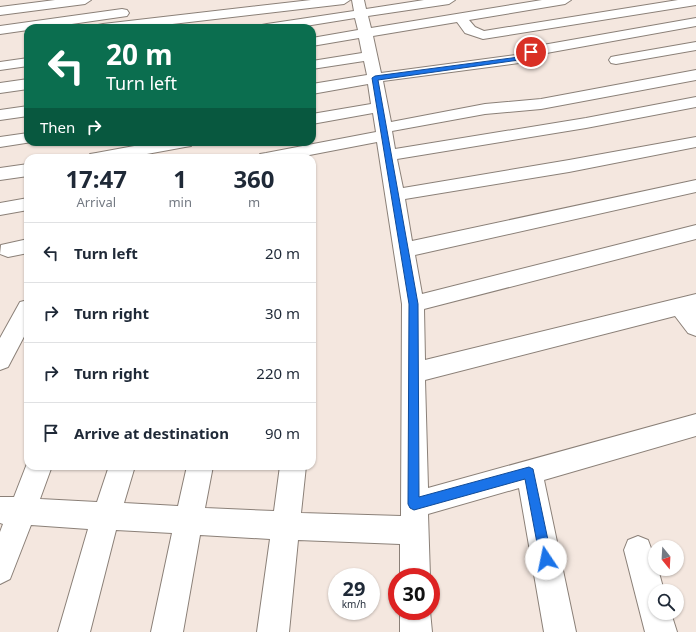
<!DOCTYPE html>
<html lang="en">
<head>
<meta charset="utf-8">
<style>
  body { margin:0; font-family:"Noto Sans",sans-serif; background:#f6f6f7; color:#1f2937; height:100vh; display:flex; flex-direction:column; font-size:15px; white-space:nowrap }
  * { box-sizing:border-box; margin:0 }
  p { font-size:13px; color:#747a83 }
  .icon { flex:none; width:22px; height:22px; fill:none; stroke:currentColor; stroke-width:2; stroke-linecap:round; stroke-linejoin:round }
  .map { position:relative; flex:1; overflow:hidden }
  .panel { position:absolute; left:24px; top:154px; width:292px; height:316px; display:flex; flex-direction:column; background:#fff; border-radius:12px; box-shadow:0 1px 3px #0004 }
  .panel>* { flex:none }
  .guide { position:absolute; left:24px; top:24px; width:292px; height:122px; border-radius:12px; box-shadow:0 1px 3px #0004; background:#0b6e4f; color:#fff; overflow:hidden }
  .needle { width:26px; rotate:162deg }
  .fabs { position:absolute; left:648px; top:540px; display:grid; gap:8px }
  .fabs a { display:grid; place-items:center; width:36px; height:36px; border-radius:50%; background:#fff; box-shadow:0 1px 3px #0004; font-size:20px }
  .speed { position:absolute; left:328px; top:568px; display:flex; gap:8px; font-size:20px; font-weight:700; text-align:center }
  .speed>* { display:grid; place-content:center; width:52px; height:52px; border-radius:50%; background:#fff; box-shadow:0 1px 3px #0004; line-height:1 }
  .speed small { font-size:10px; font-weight:400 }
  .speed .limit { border:6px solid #d22; background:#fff; color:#111 }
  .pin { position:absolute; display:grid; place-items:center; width:34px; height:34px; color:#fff; margin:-17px; border:2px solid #fff; border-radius:50%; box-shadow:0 1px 4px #0007 }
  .me { position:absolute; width:44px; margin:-22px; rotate:349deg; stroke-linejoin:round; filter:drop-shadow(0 0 3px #0008) }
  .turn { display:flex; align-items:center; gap:14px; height:84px; padding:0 16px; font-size:18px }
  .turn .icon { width:52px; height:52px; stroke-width:2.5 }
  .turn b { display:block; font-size:28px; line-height:34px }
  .then { display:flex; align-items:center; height:38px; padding:0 16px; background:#0003; gap:8px; font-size:15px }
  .eta { display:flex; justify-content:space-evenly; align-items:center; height:68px; text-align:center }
  .eta b { font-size:24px; font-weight:700; line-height:28px }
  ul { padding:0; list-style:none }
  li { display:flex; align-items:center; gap:12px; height:60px; padding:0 16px; border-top:1px solid #e0e1e3 }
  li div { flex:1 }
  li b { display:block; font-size:15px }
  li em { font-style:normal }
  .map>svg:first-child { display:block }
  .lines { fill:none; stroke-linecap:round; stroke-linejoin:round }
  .minor-casing { stroke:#8b8078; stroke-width:2 }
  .minor { fill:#fff; fill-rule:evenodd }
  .route { fill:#1a73e8; stroke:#114b97 }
</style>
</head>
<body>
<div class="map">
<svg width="696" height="632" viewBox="0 0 696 632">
  <rect width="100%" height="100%" fill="#f4e7df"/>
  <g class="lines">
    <defs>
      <path id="minor" d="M55,0H91L85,4L0,15V7Z
        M311,0H350L344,4L138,28H96L98,25L103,24Z
        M352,0H364L366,9L424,0H455L449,4L368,16L371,28L542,0H571L565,4L469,20L475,27L484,31L678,0H696V5L483,39L465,33L457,22L373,36L381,73L516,55L537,46L696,18V26L541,54L519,63L383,81L391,122L485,104L541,99L696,70V80L541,109L485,114L392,131L395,149L586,118L696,97V107L586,128L397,159L403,188L569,160L696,137V147L569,172L405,199L412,241L696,180V192L415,255L422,294L696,225V239L424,309L425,360L696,294V336L688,333L675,316L425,380L428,488L696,414V436L544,480L576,632H544L519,488L428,514L430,577H400V544L298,540L289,632H257L270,539L200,535L183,632H151L172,533L116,530L90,632H58L88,529L31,525L10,579L0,584V532L3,524L0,523V497H14L28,461V466H52L40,499L97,502L109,466H135L124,503L178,506L187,466H213L205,508L274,511L280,466H306L301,513L401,516L402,304L377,142L294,158H257L260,154L266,153L376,132L373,113L312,124V114L371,104L368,84L312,94V84L367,75L364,61L312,69V61L362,53L359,38L312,46V38L358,30L355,18L293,28H260L262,25L267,24L354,11Z
        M122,9L127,10L129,13L127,16L44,28H28V30L0,34V26Z
        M696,42V50L616,64L611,63L609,60L611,57L616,56Z
        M28,58V66L0,70V62Z
        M28,79V89L0,93V83Z
        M28,106V116L0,120V110Z
        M28,133V142H32L0,147V137Z
        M156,142H193L191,146L185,147L125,158H87L90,154L96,153Z
        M28,164V176L0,180V168Z
        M28,198V210L0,215V203Z
        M28,239V253L8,257L0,254L1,245Z
        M28,300V329L8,367L0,370V338L20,302Z
        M638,536L648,540L655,559V569H658L664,591H655V613H671L677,632H645L624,550L628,540Z
        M400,611H430L432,632H400Z"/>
    </defs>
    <use href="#minor" class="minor-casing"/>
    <use href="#minor" class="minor"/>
  </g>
  <path class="route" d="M531,50L533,51V53L527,58L519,60L378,80L418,304L419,497L529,467L533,469L552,559L550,564L546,565L542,564L540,559L525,479L414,510L410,508L408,504L409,304L372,78L375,76L519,57Z"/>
</svg>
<div class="fabs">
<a><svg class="needle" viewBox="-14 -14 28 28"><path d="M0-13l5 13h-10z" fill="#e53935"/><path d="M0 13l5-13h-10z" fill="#747a83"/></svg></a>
<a><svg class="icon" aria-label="search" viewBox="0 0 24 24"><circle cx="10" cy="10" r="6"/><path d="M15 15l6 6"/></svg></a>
</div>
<div class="speed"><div>29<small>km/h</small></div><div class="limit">30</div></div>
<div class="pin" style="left:531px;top:52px;background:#d93025"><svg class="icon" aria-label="arrive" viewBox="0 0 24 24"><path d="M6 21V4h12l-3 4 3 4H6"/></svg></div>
<svg class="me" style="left:546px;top:559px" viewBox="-20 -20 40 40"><circle r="19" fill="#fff"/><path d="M0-13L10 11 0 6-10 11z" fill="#1a73e8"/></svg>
<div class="guide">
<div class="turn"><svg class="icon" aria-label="left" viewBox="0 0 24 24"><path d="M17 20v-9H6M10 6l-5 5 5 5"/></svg><div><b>20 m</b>Turn left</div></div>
<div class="then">Then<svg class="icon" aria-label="right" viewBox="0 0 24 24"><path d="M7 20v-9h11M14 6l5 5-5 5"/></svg></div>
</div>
<section class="panel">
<div class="eta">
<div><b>17:47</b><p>Arrival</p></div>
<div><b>1</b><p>min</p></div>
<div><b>360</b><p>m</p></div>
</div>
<ul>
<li><svg class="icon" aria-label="left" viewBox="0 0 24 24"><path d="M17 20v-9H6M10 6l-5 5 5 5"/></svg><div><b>Turn left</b></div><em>20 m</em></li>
<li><svg class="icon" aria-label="right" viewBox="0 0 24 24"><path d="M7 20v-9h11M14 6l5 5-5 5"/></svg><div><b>Turn right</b></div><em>30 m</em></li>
<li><svg class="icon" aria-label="right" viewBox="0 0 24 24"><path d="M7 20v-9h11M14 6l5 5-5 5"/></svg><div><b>Turn right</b></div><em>220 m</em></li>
<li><svg class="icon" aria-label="arrive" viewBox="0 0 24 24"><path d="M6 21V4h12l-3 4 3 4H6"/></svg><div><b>Arrive at destination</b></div><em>90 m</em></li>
</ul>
</section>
</div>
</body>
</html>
